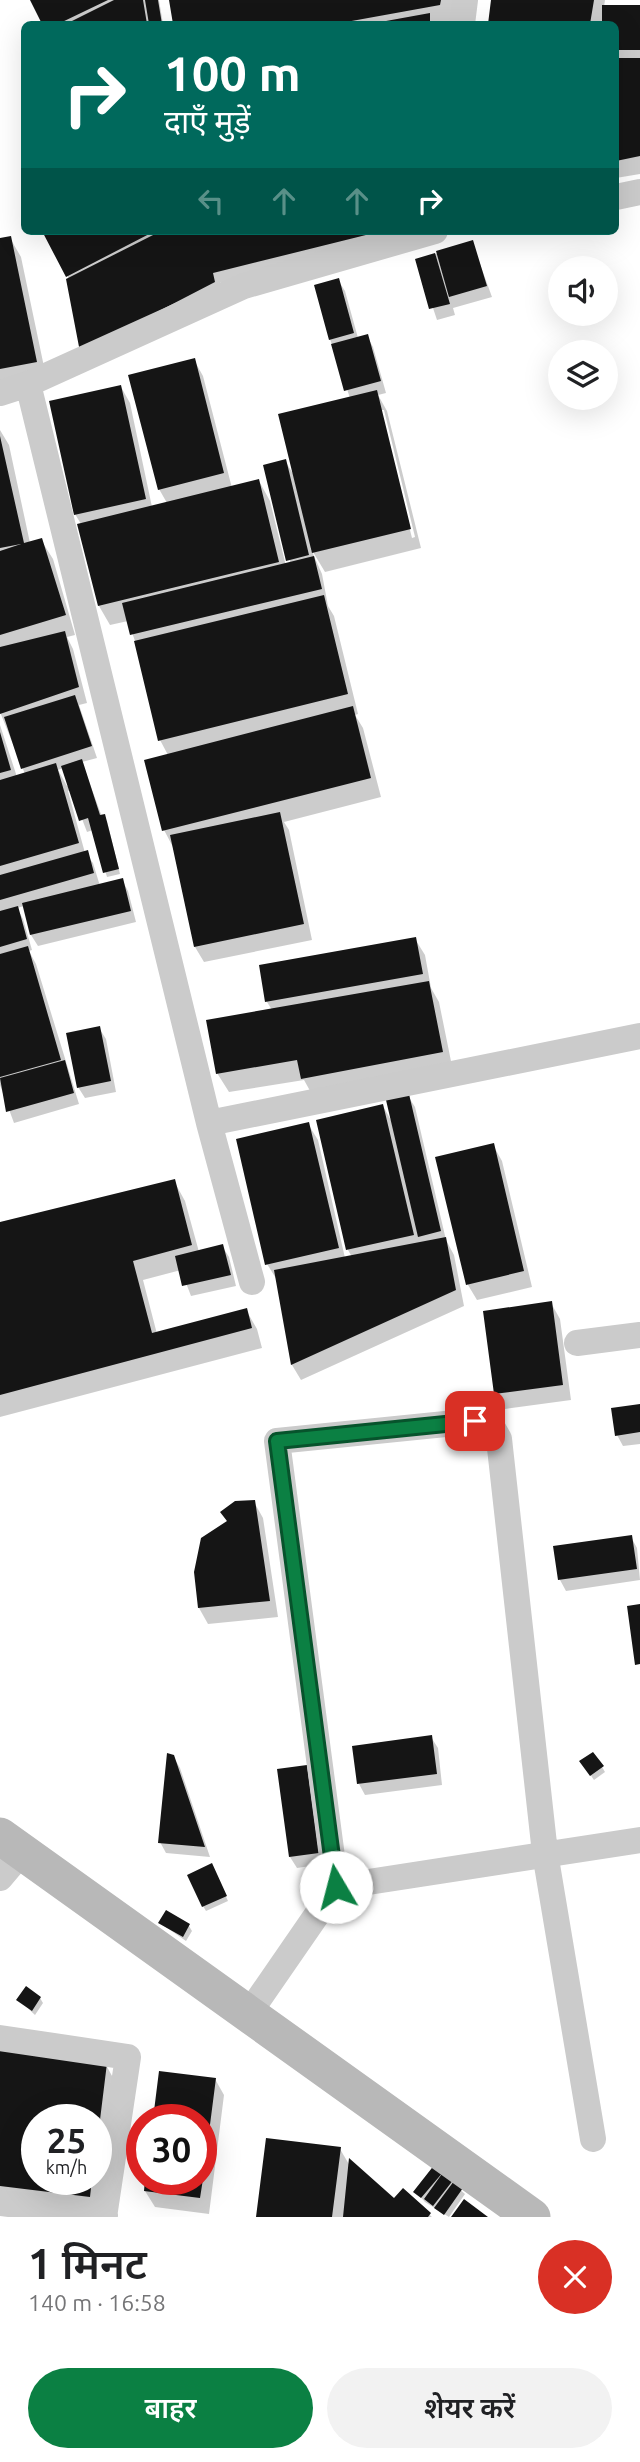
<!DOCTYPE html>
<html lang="hi">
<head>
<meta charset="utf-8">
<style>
  body { margin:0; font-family:Ubuntu,"Noto Sans Devanagari",sans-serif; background:#f2f2f2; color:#202124; height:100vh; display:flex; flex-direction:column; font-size:26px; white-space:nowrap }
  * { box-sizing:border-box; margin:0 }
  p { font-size:23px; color:#757577 }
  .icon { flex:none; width:38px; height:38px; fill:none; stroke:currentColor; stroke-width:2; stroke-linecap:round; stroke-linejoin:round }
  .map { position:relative; height:2217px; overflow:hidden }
  .side { display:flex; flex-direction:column; background:#fff; flex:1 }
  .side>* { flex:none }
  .top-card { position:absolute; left:21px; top:21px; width:598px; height:214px; border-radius:10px; box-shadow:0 7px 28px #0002; background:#00695c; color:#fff; overflow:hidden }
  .controls { position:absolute; left:548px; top:256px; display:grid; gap:14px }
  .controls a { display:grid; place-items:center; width:70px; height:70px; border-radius:50%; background:#fff; box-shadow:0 7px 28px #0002; font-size:35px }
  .speed { position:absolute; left:21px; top:2104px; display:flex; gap:14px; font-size:35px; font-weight:700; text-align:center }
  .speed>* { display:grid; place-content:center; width:91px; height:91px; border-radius:50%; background:#fff; box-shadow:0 7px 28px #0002; line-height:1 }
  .speed small { font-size:18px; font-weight:400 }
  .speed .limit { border:10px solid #d22; background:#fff; color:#111 }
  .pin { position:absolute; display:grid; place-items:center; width:60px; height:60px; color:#fff; margin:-30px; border-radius:14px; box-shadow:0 4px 10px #0006 }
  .me { position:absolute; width:77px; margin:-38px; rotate:352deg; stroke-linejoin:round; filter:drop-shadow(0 0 5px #0008) }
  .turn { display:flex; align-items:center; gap:24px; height:147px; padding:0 28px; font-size:32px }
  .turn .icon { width:91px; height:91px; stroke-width:2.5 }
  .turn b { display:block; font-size:49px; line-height:60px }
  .lanes { display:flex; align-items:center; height:66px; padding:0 28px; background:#0003; justify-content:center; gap:35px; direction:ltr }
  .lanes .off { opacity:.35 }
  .round { display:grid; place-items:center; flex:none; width:74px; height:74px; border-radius:37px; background:#f2f2f2 }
  .head { display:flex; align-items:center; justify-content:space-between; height:119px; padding:0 28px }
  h1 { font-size:42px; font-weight:600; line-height:52px }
  .primary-button { display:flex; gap:14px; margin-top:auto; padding:14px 28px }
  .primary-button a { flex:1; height:80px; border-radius:42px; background:#0b8043; color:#fff; font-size:28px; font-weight:600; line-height:80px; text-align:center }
  .primary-button a+a { background:#f2f2f2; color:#202124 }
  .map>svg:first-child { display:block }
  .shadow { fill:#0003; fill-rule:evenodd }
  .building { fill:#151515 }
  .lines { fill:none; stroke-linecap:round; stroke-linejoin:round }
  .street { stroke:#cbcbcb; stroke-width:26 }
  .secondary { stroke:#b8b8b8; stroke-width:37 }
  .route-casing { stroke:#07532c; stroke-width:18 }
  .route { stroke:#0b8043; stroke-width:12 }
</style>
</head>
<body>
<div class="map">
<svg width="640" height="2217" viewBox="0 0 640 2217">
  <rect width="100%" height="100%" fill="#fff"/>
  <path class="shadow" d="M32,0H159L163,24H44Z
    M170,0H455L451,24H174Z
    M493,0H605L604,7H640V174L616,178V24H604L602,21L601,24H489Z
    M24,48V72L21,50Z
    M44,231H408L226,292L220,282L223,298L90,367L69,279Z
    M10,238L21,257L47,381L0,391V240Z
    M472,242L492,297L453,308L455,315L437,320L417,260Z
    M338,280L345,291L358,338L367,336L373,347L386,393L378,395L387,411L421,548L325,572L310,547L322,574L328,606L334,616L358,714L355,715L363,728L381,797L284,822L289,830L312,940L204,962L195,947L174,849L164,830L168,755L160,740L135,641L128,621L110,625L99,606L81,524L75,514L121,387L130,403L152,507L167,503L159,489L194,360L203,376L232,488L259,481L270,501L286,566L290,564L285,461L294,475L350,398L330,339ZM380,410H384L415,537L412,538Z
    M0,430L9,445L30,543L41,540L53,559L75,635L67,637L73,649L87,703L79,705L97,758L82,762L102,817L107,821L120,874L107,877L93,830L87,832L71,790L68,791L85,853L93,863L100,886L122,880L128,891L136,922L38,946L31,935L24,906L17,908L23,919L32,950L29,951L36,964L79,1104L14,1123L0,1085V725L17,777L25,774L0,712ZM63,768L69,785L67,786L58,770Z
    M415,939L425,955L431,988L439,1002L453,1071L314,1098L304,1080L229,1092L217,1073L272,1010L267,1002L261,967Z
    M99,1028L106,1039L116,1092L85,1098L78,1087Z
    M408,1096L415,1107L446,1240L454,1255L464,1306L301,1380L292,1365L277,1280L267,1264L308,1124L318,1140L345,1258L352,1257L348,1250L383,1106L392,1122Z
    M493,1145L502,1161L532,1287L477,1300L468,1285Z
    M174,1181L185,1201L199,1252L222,1246L229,1257L236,1286L191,1296L181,1270L143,1280L157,1334L246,1310L257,1329L262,1348L0,1417V1223Z
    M551,1303L560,1319L571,1400L505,1409L496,1394Z
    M640,1406V1444L623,1446L617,1435Z
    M254,1502L263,1518L278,1617L208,1624L199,1608L195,1572L228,1523L222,1513Z
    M631,1537L637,1548L640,1580L566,1591L560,1580L555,1548Z
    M431,1737L438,1748L442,1785L365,1795L359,1784Z
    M173,1756L180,1768L210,1857L166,1853L160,1842Z
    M585,1767H602L605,1772L594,1780Z
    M279,1771L324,1864L297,1868L290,1857Z
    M214,1871L228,1901L206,1911L203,1906Z
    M160,1923L189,1926L192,1931L186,1941Z
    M40,1998L43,2003L35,2015L19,2000Z
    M0,2052L106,2065L117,2085L101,2216L0,2204ZM37,2119H96V2179H37Z
    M161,2073L215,2079L224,2095L209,2214L155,2207L145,2191L147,2179H201V2119H155Z
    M340,2149L350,2166L394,2200L403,2191L432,2217H258Z
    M435,2167L465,2194L449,2217L425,2202L416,2192Z"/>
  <path class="building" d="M30,0H108L58,24H42Z
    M114,0H143L147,24H66Z
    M145,0H158L162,24H149Z
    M169,0H441L440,5L335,24H173Z
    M491,0H594L590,24H488Z
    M602,5H640V50H616V24H602Z
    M430,13V24H375V23Z
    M616,58H640V156L616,161Z
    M42,231H155L66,277Z
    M161,231H378V232L213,273L215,282L80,352L66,279Z
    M11,236L37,362L0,369V238Z
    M473,240L487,286L449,297L436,251Z
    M435,253L450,304L429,309L415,259Z
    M339,278L354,333L329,340L314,285Z
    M368,334L381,381L344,391L331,344Z
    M195,358L224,473L158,490L128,375Z
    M121,385L146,499L74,515L49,401Z
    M377,390L411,529L312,553L278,414Z
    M0,436L24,543L42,538L66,615L0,635V551L21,544L0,548Z
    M286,459L309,555L286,561L263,465Z
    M259,479L279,562L98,606L77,524Z
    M314,556L322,589L130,635L122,603Z
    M324,595L348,694L158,741L134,641Z
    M65,631L79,687L0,714V647Z
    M75,695L92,746L21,769L4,717Z
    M353,706L371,778L162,831L144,760Z
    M0,732L11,770L0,773Z
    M82,759L100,815L105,814L119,869L103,873L88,818L79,821L61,766Z
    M56,763L79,843L0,866V780Z
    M280,812L304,924L194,947L170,835Z
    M88,850L94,873L0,900V875Z
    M123,878L131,911L30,935L22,903Z
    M18,906L27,939L0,947V911Z
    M416,937L423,974L265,1002L259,965Z
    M28,946L61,1060L0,1077V954Z
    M429,981L443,1052L301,1079L297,1060L216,1074L206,1020Z
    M100,1026L111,1081L77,1088L66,1033Z
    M65,1060L74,1093L6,1112L0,1078Z
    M409,1094L441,1231L418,1237L386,1100Z
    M383,1104L414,1235L346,1250L316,1120Z
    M309,1122L339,1248L265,1265L236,1139Z
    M494,1143L524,1271L466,1285L435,1157Z
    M175,1179L192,1245L133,1261L152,1333L247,1308L252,1328L0,1395V1222Z
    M446,1237L456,1290L291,1365L274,1270Z
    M223,1244L231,1275L182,1286L175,1256Z
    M552,1301L563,1385L494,1394L483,1311Z
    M640,1404V1432L615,1436L611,1408Z
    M255,1500L270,1601L198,1608L194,1572L201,1538L227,1521L220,1512L235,1501Z
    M632,1535L637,1569L558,1580L553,1546Z
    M640,1604V1664L635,1665L627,1606Z
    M432,1735L437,1774L357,1784L352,1746Z
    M593,1752L604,1766L590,1776L579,1761Z
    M167,1753L174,1755L205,1847L158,1843Z
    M307,1765L319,1853L289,1857L277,1769Z
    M212,1863L227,1896L202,1907L187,1875Z
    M166,1910L190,1924L183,1937L158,1923Z
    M26,1986L41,1997L32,2011L16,2000Z
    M0,2050L107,2063L98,2136L96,2119H37V2179H92L90,2197L0,2186Z
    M159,2071L216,2078L203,2179L201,2119H153Z
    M266,2138L341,2147L332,2217H256Z
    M349,2158L394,2198L403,2188L431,2213L428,2217H343Z
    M435,2164L444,2171L421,2198L413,2192Z
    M444,2171L454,2179L433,2206L424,2199Z
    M145,2179H203L200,2198L144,2191Z
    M454,2181L463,2188L444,2215L434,2208Z
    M464,2199L488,2217H451Z"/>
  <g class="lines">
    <path class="street" d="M462,24L465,0
      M616,197L640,192
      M28,384L209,1123L252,1282
      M0,393L28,384L244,286L435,231
      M209,1123L640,1036
      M577,1343L640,1335
      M0,1878L22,1852
      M336,1887L640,1840
      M249,2013L336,1887L277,1441L475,1421L491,1425L499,1439L545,1853L593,2139
      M0,2038L128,2057L104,2217
      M0,2203L105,2215"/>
    <path class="secondary" d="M0,1836L532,2217"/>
  </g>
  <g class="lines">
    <defs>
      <path id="route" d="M336,1887L277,1441L475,1421"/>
    </defs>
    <use href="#route" class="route-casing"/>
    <use href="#route" class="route"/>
  </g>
</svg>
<div class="controls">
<a><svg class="icon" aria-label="sound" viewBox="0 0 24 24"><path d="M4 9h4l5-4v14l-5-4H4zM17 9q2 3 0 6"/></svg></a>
<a><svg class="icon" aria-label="layers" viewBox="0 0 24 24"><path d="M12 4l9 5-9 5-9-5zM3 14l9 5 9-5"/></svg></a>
</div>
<div class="speed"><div>25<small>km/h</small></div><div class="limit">30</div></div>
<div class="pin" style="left:475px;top:1421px;background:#d93025"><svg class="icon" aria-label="arrive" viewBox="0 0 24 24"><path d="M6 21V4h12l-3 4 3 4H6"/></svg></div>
<svg class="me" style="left:336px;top:1887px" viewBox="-20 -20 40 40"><circle r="19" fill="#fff"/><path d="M0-13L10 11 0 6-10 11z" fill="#0b8043"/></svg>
<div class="top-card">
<div class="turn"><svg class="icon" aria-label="right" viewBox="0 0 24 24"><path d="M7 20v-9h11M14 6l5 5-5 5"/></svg><div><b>100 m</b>दाएँ मुड़ें</div></div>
<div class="lanes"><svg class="icon off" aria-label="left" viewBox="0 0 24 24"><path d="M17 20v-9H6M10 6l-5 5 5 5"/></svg><svg class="icon off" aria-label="ahead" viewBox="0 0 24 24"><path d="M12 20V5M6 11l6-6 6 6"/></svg><svg class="icon off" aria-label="ahead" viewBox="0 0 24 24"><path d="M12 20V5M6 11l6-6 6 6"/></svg><svg class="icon" aria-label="right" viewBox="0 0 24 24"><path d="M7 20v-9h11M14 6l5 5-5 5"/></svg></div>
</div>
</div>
<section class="side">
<div class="head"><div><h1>1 मिनट</h1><p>140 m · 16:58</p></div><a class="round" style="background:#d93025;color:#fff"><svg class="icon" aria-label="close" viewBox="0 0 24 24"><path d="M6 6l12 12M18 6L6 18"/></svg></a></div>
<div class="primary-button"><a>बाहर</a><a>शेयर करें</a></div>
</section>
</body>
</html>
